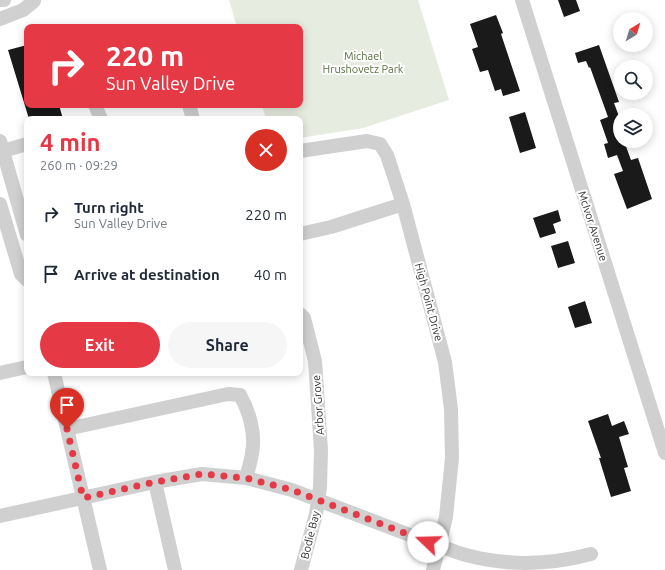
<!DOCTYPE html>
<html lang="en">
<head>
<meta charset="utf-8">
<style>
  body { margin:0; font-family:Ubuntu,sans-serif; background:#f6f6f7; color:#1f2937; height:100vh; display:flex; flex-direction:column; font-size:15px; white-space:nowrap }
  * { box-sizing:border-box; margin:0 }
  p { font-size:13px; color:#747a83 }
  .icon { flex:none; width:22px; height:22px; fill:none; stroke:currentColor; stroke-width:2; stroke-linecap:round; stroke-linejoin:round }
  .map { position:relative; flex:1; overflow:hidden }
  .drawer { position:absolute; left:24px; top:116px; width:279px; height:260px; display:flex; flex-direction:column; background:#fff; border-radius:8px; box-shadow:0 2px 10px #0003 }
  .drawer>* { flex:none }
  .banner { position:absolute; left:24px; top:24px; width:279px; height:84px; border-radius:8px; box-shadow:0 2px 10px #0003; background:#e63946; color:#fff; overflow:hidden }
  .needle { width:26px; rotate:38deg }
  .fabs { position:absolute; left:613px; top:12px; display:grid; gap:8px }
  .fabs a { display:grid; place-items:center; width:40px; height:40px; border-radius:50%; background:#fff; box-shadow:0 2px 10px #0003; font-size:20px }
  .pin { position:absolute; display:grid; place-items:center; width:34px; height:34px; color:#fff; margin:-41px -17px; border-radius:50% 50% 50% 0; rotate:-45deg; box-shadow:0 0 4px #0007 }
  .pin .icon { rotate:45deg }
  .me { position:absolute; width:44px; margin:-22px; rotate:291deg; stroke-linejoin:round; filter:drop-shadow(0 0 3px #0008) }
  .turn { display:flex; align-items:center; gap:14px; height:84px; padding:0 16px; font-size:18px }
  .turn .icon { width:52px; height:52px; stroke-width:2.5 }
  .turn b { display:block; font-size:28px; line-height:34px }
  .round { display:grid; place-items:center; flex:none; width:42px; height:42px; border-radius:21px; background:#f6f6f7 }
  .head { display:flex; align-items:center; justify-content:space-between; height:68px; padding:0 16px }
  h1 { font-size:24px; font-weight:600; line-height:30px; color:#e63946 }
  .action { display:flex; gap:8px; margin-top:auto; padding:8px 16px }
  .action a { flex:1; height:46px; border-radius:24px; background:#e63946; color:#fff; font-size:16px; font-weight:600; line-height:46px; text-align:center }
  .action a+a { background:#f6f6f7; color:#1f2937 }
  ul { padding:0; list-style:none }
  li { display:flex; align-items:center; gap:12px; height:60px; padding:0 16px }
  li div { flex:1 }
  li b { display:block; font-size:15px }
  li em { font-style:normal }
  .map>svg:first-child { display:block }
  .green { fill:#e6ecdf }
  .building { fill:#1a1a1a }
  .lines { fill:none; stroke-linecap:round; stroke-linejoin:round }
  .minor { stroke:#d0d0d0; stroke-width:14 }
  .route { stroke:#e63946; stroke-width:7; stroke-dasharray:0 12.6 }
  .labels { text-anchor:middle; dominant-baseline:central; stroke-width:4; stroke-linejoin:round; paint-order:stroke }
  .park-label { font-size:11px; fill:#56703f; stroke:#fff }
  .street-label { font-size:11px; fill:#333; stroke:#fff }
</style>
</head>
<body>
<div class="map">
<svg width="665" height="570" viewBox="0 0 665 570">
  <rect width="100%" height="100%" fill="#fff"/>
  <path class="green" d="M229,0H418L449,100L363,128L300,138V119H266L262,105H300V27H237Z"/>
  <path class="building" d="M558,0H576L580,11L564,17Z
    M496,15L503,33L501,34L520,91L503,96L501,89L495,91L488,70L480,72L472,49L478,47L470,24Z
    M27,45V105H59L63,119H29L8,50Z
    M599,45L619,102L614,103L620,119V141H624L631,160L638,158L652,199L627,209L614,174L623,171L617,155L608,158L604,144L608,143L600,120L608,117L590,67L589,68L586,61L578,63L575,53Z
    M525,112L536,148L520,153L509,117Z
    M558,210L561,221L553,224L556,233L540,238L533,218Z
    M568,241L575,263L558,268L551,246Z
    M585,301L592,323L575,328L568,307Z
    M608,414L612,426L624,421L629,434L619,437L628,467L624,468L631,491L611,497L599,458H601L588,421Z"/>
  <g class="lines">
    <path class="minor" d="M0,0H4
      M522,0L665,453
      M0,19L23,10L34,1
      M95,105L101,119
      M189,105L193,119
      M0,141L27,235
      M3,151L27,144
      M300,151L367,141L380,144L387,155L403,204L445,362L451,409L452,458L446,517L433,570
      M0,204L21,274L27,280
      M300,234L331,227L403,204
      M300,314L304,318L315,361L321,450L320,487L316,514L301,570
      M0,373L27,367
      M54,373L100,570
      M67,429L228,394L240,395C249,411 256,434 252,453C251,462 248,470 246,478
      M155,482L175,570
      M0,516L155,482L202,474L246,478L292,490L428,542C441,545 453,552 466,555C507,566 550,565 591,554"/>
  </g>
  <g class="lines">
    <path class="route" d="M67,429L83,498L155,482L202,474L246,478L292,490L428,542"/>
  </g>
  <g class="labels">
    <g class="park-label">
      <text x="363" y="56">Michael<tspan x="363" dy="13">Hrushovetz Park</tspan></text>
    </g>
    <g class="street-label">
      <text transform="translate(593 226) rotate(72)">McIvor Avenue</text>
      <text transform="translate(429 302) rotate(75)">High Point Drive</text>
      <text transform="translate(318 405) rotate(-94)">Arbor Grove</text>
      <text transform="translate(310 535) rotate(-76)">Bodie Bay</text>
    </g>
  </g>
</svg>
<div class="fabs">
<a><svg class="needle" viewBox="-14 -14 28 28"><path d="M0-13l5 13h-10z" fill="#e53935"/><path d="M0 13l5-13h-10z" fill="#747a83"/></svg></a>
<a><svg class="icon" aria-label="search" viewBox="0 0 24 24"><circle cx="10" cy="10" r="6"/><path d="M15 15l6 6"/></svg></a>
<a><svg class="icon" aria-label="layers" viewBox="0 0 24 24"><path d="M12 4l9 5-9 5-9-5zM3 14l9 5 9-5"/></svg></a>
</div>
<div class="pin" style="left:67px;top:429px;background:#d93025"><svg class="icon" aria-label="arrive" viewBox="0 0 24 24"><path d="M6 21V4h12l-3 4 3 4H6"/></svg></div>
<svg class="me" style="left:428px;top:542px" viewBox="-20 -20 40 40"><circle r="19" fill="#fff"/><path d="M0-13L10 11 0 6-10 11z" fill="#e63946"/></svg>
<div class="banner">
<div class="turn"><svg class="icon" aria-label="right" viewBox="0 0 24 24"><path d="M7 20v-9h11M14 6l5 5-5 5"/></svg><div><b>220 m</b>Sun Valley Drive</div></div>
</div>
<section class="drawer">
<div class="head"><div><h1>4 min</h1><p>260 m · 09:29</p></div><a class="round" style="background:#d93025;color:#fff"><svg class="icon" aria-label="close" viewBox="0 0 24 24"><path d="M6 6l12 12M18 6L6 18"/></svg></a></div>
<ul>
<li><svg class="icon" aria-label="right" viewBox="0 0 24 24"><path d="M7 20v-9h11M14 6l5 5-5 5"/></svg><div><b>Turn right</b><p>Sun Valley Drive</p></div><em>220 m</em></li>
<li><svg class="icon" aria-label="arrive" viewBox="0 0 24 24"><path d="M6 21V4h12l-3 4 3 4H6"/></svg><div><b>Arrive at destination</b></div><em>40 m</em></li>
</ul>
<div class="action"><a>Exit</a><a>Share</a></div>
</section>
</div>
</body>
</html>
